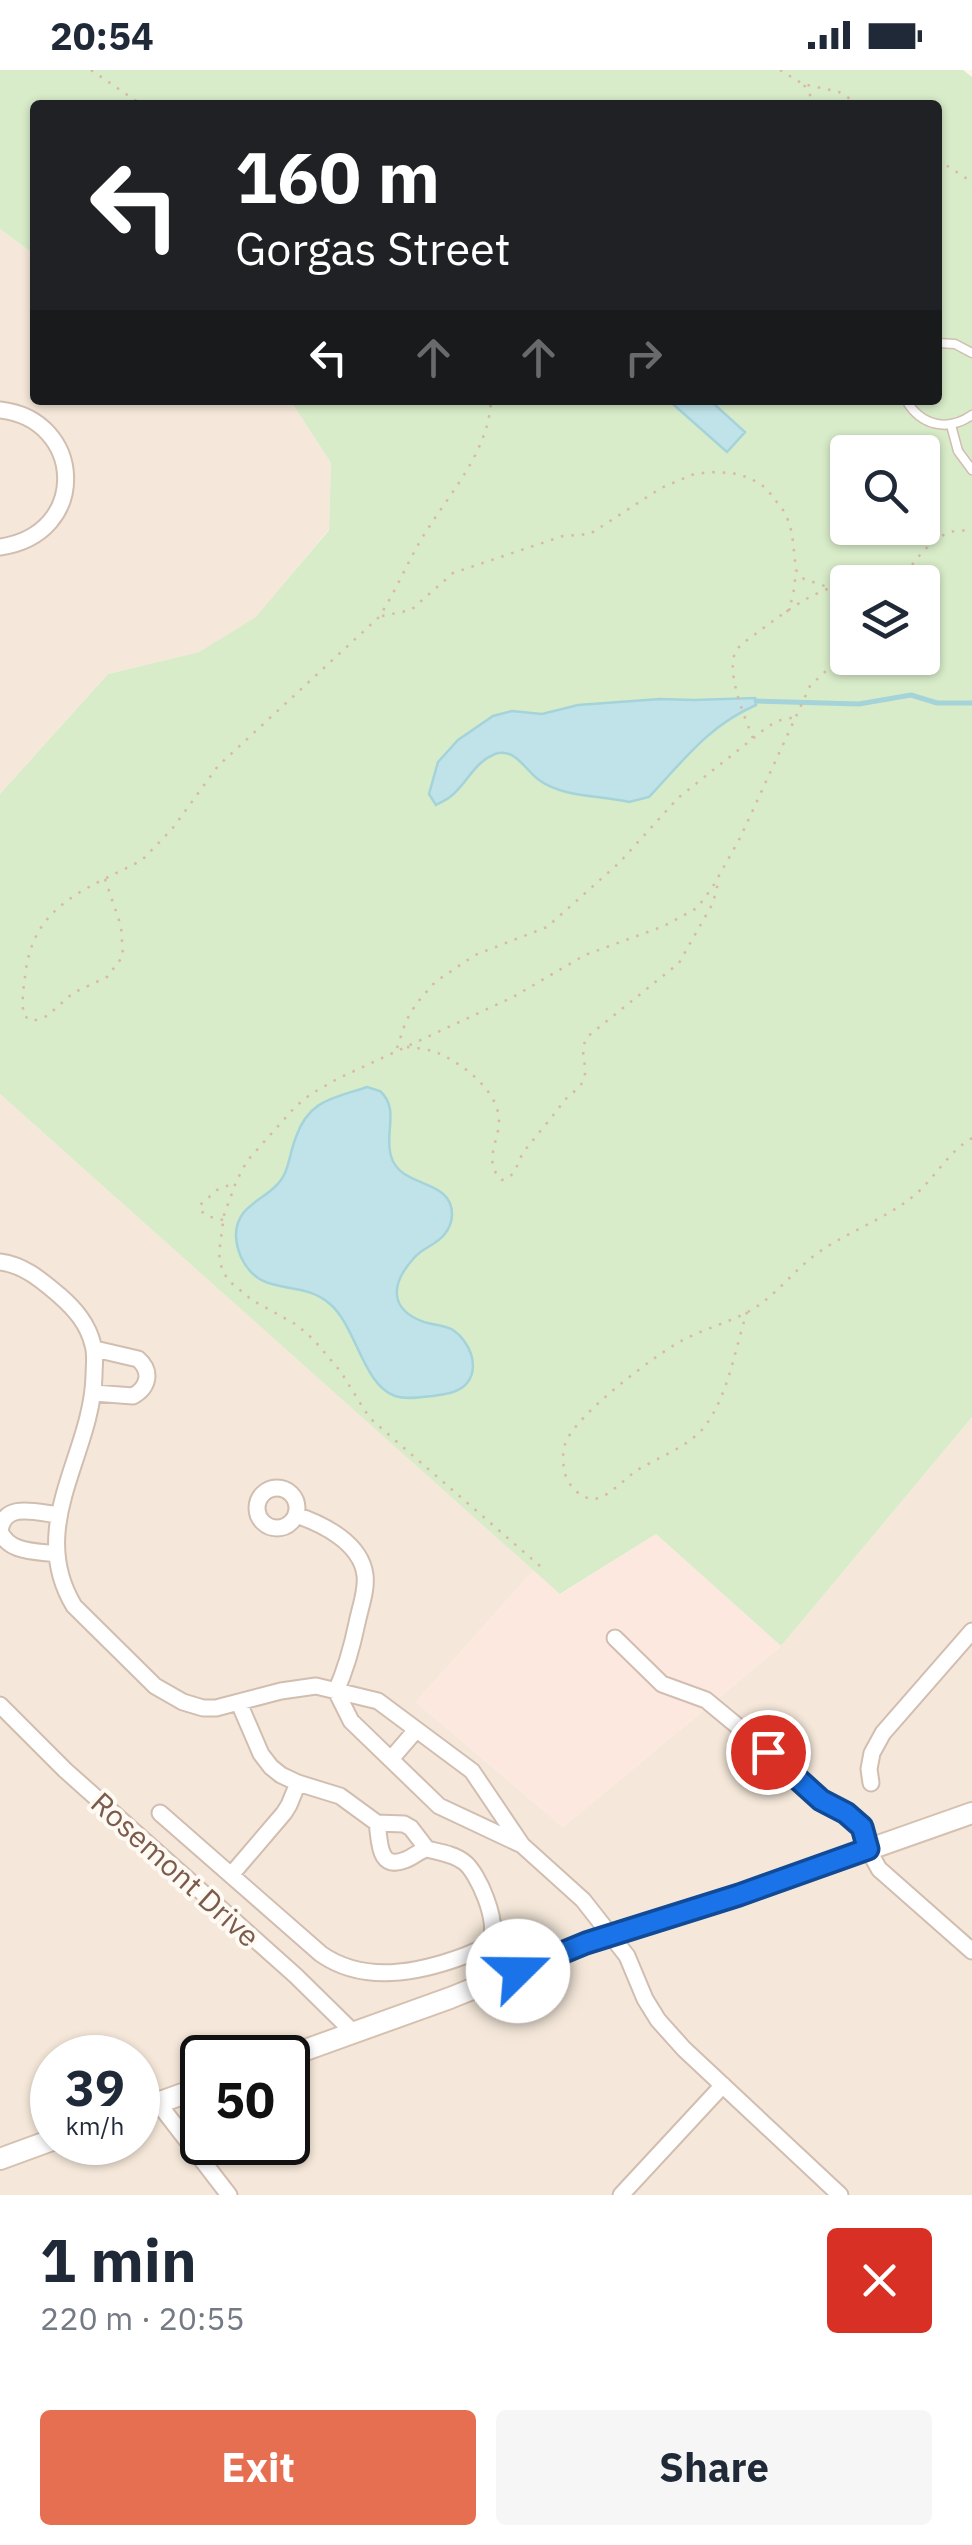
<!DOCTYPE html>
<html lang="en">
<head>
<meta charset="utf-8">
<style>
  body { margin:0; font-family:"IBM Plex Sans",sans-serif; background:#f6f6f7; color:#1f2937; height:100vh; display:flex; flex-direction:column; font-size:38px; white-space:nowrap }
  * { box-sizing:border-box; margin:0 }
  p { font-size:32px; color:#747a83 }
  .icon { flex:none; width:55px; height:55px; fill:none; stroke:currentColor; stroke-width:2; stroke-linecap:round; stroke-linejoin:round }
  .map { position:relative; height:2125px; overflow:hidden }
  .side { display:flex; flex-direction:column; background:#fff; flex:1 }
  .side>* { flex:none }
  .hud { position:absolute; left:30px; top:30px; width:912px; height:305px; border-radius:10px; box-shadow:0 2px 8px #0004; background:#202124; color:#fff; overflow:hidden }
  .fabs { position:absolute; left:830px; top:365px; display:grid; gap:20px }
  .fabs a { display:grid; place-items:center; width:110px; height:110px; border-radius:10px; background:#fff; box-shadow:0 2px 8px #0004; font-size:50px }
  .speed { position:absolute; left:30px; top:1965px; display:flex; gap:20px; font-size:50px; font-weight:700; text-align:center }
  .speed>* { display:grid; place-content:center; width:130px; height:130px; border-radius:50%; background:#fff; box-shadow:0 2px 8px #0004; line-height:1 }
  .speed small { font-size:25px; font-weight:400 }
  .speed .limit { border:5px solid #111; border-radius:15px; background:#fff; color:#111 }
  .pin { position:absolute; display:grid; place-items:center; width:85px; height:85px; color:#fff; margin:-42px; border:5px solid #fff; border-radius:50%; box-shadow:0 2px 10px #0007 }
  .me { position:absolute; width:110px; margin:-55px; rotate:68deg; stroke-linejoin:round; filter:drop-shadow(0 0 8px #0008) }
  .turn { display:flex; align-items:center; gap:35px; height:210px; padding:0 40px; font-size:45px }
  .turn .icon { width:130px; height:130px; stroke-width:2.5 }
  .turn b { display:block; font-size:70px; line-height:85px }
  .lanes { display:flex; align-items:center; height:95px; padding:0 40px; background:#0003; justify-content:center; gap:50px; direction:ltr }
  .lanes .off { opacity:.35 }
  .round { display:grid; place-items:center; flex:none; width:105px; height:105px; border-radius:10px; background:#f6f6f7 }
  .headline { display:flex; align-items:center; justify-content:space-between; height:170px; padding:0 40px }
  h1 { font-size:60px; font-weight:700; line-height:75px }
  .action { display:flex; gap:20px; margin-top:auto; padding:20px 40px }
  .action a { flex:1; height:115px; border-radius:10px; background:#e76f51; color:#fff; font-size:40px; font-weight:700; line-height:115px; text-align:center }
  .action a+a { background:#f6f6f7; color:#1f2937 }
  .status { display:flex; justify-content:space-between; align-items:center; height:70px; padding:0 50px; background:#fff; direction:ltr }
  .status svg { height:28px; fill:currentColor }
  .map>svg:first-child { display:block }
  .residential { fill:#f5e8da; fill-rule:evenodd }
  .commercial { fill:#fde8e0 }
  .green { fill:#d8ecc9; fill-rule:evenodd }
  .water { fill:#bfe3e8; stroke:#a5d3da; stroke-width:2.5 }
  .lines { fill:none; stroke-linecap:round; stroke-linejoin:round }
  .stream { stroke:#a5d3da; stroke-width:5 }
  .lane-casing { stroke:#d1beb0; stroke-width:11 }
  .street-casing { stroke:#d1beb0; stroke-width:19 }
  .secondary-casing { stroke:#d6c0b0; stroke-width:24 }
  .path { stroke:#d9b8a5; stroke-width:2.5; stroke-dasharray:2.5 8; stroke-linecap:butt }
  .lane { stroke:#fff; stroke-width:8 }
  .street { stroke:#fff; stroke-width:15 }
  .secondary { stroke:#fff; stroke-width:20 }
  .route-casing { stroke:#114b97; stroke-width:25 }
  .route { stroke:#1a73e8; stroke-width:18 }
  .labels { text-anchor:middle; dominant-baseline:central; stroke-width:8; stroke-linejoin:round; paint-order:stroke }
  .street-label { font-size:30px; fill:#7a5c4d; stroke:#fffaf3 }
</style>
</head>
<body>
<div class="status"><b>20:54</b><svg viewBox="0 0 49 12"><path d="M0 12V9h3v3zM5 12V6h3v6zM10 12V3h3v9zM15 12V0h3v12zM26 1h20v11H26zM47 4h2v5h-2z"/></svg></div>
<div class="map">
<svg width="972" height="2125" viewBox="0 0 972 2125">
  <rect width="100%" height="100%" fill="#fdf6ec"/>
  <path class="residential" d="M0,159L35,185V330H290L331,393L329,459L257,547L199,582L108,604L0,724Z
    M0,1024L534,1500L416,1632L563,1757L781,1576L972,1347V2125H0ZM52,1988H138V2072H52ZM202,1988H288V2072H202Z"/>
  <path class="commercial" d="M656,1464L781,1576L563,1757L416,1632L534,1500L561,1524Z"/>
  <path class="green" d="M0,0H963L972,7V1347L781,1576L656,1464L560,1524L0,1024V724L108,604L199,582L256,547L329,460L331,393L290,330H938V35H35V185L0,159ZM848,382H922V458H848ZM848,512H922V588H848Z"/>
  <path class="water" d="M678,330H716L714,334L745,362L727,382L674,335Z
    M755,628L756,635C708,656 684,690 649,727L629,732C600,725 564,728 539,710C525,700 515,677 495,684C474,692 466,715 450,727C446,730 441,732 436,735L429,724L438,692L458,670L493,646L512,641L542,644L578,635L660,629L694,630Z
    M367,1017L380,1021C400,1039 384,1063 391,1086C400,1119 452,1108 452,1144C452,1152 449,1159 444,1165C436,1175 422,1178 414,1188C391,1213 388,1239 424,1252C433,1255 444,1255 453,1260C461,1265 468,1275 471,1284C474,1293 474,1305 467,1313C459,1323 445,1324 433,1326C421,1327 407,1330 395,1326C363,1315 356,1256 330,1234C299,1207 261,1230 241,1187C238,1180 236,1173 236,1165C236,1131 273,1130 285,1103C290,1091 291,1079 296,1067C309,1029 335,1028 367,1017Z"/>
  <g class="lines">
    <path class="stream" d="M756,631L859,634L911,625L937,633H972"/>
    <defs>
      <path id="lane" d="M938,273L955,274L972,283
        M906,330C921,356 948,362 972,345
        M951,355L958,381L972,400"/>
      <path id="street" d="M0,340C84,349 91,464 0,477
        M0,1192C24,1195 41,1210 59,1225C75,1239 88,1254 93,1275C96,1285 94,1296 94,1306C92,1385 26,1456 74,1536L155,1616L183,1632L203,1638H216L281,1621L316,1616L378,1631L472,1701L522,1775
        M94,1323L133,1326C149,1317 152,1301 138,1289L95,1279
        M257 1438a20 20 0 1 1 40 0a20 20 0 1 1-40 0Z
        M296,1445C323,1454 361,1473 365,1505C367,1520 360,1538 357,1553C352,1577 346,1599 336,1621L351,1651L439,1736L522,1775L583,1830L627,1886L645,1929L658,1950L684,1979L840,2125
        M0,1460C5,1431 38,1443 59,1445
        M0,1461C9,1483 35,1481 57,1484
        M615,1568L662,1614L706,1630L794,1703L821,1730L845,1743L862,1757L868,1779L879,1799L972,1881
        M239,1633L261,1684L271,1697L281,1705L298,1713L340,1726L377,1753L404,1754L411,1758L427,1779
        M0,1635L65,1700L296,1906L353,1962
        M391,1689L416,1660
        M871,1713L869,1699L872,1683L883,1663L972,1561
        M160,1743L321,1884C364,1914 418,1903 464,1886C473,1882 485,1879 490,1870C500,1854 478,1802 464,1792C454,1784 439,1782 427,1779C418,1781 414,1787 405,1790C377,1801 380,1769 377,1753
        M231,1805L284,1743L289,1735L298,1713
        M158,2033L229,2125
        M621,2125L723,2015"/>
      <path id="secondary" d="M283,1988L450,1928L586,1873L739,1825L972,1743
        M138,2040L202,2017
        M0,2089L52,2070"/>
    </defs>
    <use href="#lane" class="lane-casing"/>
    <use href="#street" class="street-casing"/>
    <use href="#secondary" class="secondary-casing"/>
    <path class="path" d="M91,0L142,35
      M780,0L803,14L839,22L860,35
      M804,15L810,25L812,35
      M938,90L972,112
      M861,512L909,498
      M900,512C912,494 932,465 955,461C961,460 966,461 972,460
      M787,542L793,527L796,501
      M382,546L411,540L453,503L563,466L590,464L661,418L694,404L712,402L732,403L750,408L766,418L786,444L792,463L796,500L804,509L828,517
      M753,668C745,649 728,607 734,586C735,580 739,577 743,573C773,552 811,518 848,514
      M105,809L121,856L123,886L107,907L73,923L47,946L33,951L24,946C21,931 24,915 26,899C36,832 90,818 142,790L172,759L218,696L379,547C398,518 410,485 429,457C455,417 489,378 491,330
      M407,977C417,978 428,979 438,983C463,994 499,1021 499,1051C499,1072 482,1092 502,1110C518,1106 516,1092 525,1080C538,1064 552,1047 565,1030C570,1024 578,1020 582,1013C591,996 577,986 587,967L679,893L713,833L719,809
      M397,978L406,951L416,934L435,912L475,885L547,857L619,793L678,728L766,658L777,651L795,647
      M223,1150L207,1146L200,1140V1135L217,1120L234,1113
      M747,1242C735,1278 729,1324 705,1356C689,1377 658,1387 636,1401C624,1409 606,1430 592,1429C579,1427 569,1416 565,1404C563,1396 562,1383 565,1374C575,1345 655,1285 683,1270C706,1258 731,1252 753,1239C779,1223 796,1197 822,1180C849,1162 881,1150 907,1131C932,1114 946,1083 972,1068
      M540,1496L373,1351L365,1341L341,1302L314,1270L297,1255L252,1230L229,1211L222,1200L219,1183L224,1145L236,1112L247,1091L296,1036L311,1024L337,1009L513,927L585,885L664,856L697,838L712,818L740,768L810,616L830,597L848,587"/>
    <use href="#lane" class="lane"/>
    <use href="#street" class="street"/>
    <use href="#secondary" class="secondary"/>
  </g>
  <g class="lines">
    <defs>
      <path id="route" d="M518,1901L586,1873L739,1825L868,1779L862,1757L846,1743L821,1730L768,1682"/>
    </defs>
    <use href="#route" class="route-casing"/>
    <use href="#route" class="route"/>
  </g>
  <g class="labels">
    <g class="street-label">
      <text transform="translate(176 1799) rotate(42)">Rosemont Drive</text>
    </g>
  </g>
</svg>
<div class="fabs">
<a><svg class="icon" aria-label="search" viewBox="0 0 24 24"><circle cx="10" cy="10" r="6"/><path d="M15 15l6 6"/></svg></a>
<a><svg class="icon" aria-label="layers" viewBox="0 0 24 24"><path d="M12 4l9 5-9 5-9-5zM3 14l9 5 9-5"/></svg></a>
</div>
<div class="speed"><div>39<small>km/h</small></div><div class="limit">50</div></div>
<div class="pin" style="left:768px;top:1682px;background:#d93025"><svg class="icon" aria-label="arrive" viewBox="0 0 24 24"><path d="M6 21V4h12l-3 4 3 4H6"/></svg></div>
<svg class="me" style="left:518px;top:1901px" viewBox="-20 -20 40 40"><circle r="19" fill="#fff"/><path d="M0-13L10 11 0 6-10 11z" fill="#1a73e8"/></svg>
<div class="hud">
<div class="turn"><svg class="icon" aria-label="left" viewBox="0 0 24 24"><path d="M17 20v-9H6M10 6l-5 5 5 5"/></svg><div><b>160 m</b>Gorgas Street</div></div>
<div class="lanes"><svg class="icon" aria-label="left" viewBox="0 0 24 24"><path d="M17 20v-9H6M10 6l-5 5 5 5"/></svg><svg class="icon off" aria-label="ahead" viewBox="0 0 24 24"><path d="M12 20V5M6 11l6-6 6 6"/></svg><svg class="icon off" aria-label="ahead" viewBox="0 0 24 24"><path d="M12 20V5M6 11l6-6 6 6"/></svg><svg class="icon off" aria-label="right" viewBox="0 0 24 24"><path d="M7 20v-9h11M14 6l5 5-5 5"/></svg></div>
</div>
</div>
<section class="side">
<div class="headline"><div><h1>1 min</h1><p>220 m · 20:55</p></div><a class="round" style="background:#d93025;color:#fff"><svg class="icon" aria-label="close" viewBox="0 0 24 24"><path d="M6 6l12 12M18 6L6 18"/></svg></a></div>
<div class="action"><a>Exit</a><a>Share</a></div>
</section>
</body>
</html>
